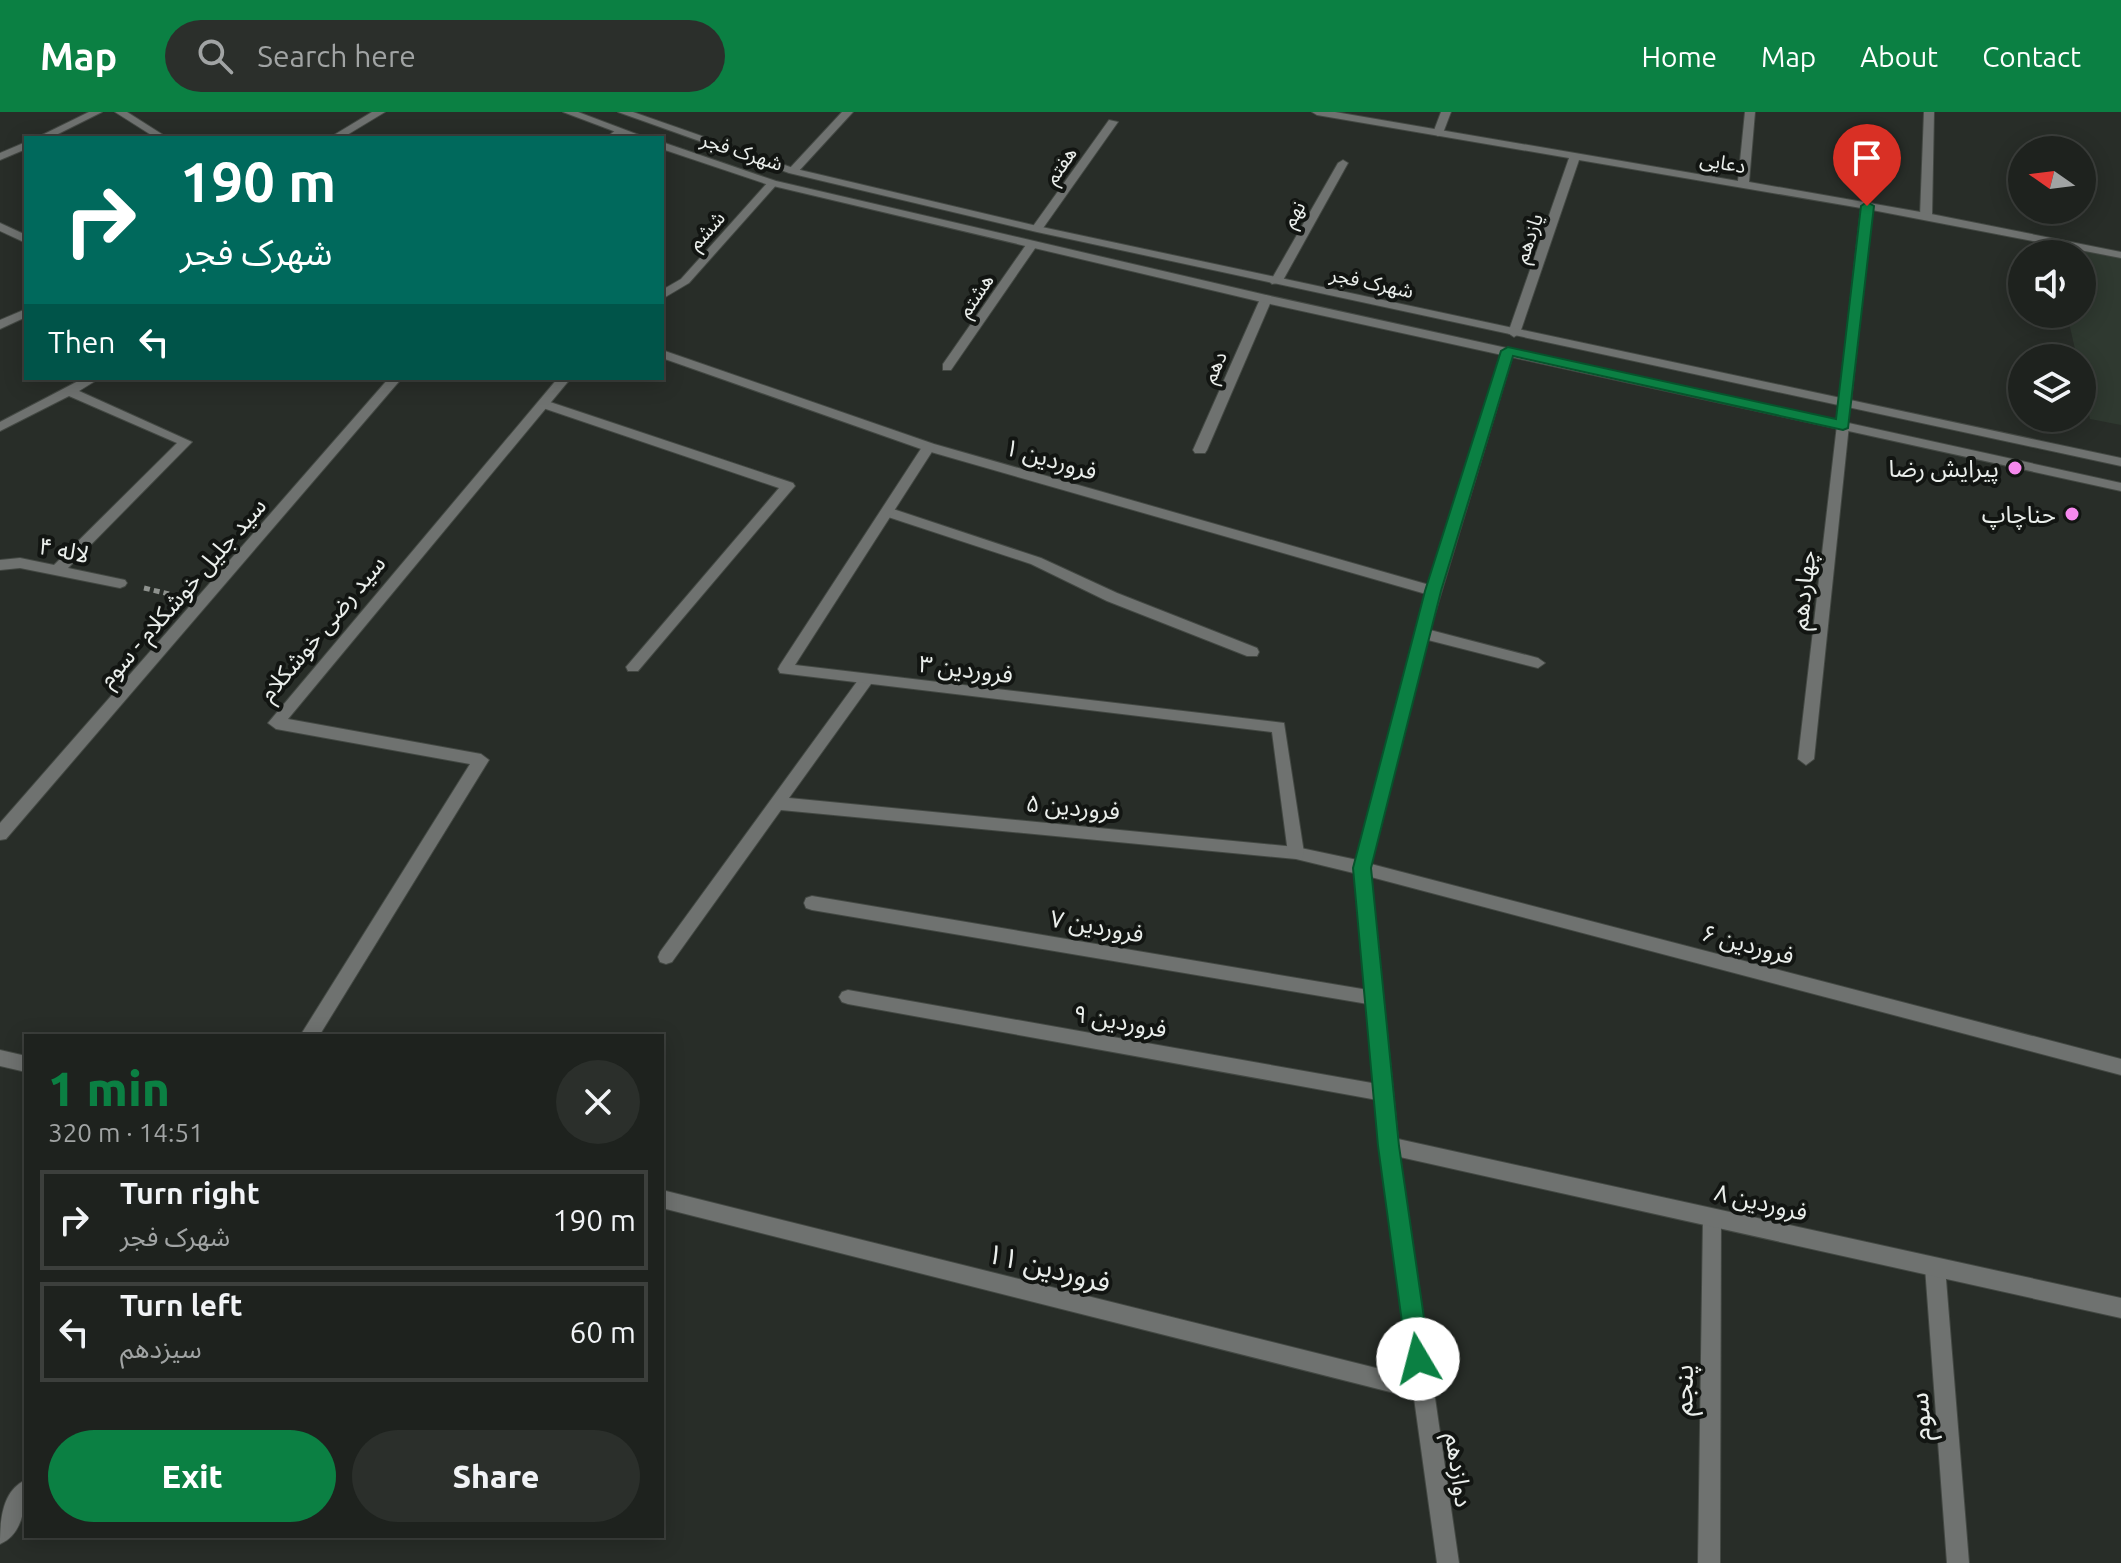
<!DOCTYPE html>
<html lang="en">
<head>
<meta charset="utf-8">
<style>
  body { margin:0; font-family:Ubuntu,"Noto Sans Arabic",sans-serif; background:#2b2f2b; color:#f1f3f6; height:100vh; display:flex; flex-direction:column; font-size:30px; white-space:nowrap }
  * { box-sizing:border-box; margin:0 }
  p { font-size:26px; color:#a1a4a4 }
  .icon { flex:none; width:44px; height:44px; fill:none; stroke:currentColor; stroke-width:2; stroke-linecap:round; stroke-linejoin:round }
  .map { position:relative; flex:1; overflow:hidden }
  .side { position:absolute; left:24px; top:922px; width:640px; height:504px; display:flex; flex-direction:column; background:#1e221e; border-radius:0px; box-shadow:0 4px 20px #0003,0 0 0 2px #3c3f3c }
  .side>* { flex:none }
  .banner { position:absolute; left:24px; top:24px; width:640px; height:244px; border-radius:0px; box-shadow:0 4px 20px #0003,0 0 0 2px #3c3f3c; background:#00695c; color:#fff; overflow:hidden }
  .needle { width:52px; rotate:284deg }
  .fabs { position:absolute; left:2008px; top:24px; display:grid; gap:16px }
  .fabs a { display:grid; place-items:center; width:88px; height:88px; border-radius:50%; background:#1e221e; box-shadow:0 4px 20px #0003,0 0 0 2px #3c3f3c; font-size:40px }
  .pin { position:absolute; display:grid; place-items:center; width:68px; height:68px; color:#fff; margin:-82px -34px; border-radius:50% 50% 50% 0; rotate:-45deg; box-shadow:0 0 8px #0007 }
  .pin .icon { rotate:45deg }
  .me { position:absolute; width:88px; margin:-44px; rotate:352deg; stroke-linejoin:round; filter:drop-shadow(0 0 6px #0008) }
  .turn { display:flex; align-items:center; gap:28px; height:168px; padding:0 24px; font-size:36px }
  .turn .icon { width:104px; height:104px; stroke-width:2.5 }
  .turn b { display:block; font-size:56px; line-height:68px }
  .then { display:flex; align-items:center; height:76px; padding:0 24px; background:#0003; gap:16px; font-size:30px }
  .round { display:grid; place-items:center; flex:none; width:84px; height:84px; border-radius:42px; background:#2b2f2b }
  .summary { display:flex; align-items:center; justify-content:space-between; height:136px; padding:0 24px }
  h1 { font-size:48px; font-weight:800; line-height:60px; color:#0b8043 }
  .primary-button { display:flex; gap:16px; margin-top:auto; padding:16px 24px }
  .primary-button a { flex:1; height:92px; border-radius:48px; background:#0b8043; color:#fff; font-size:32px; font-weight:800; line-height:92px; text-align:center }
  .primary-button a+a { background:#2b2f2b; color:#f1f3f6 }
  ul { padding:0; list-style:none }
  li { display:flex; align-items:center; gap:24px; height:100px; margin:0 16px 12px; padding:0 8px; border:4px solid #3c3f3c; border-radius:0px }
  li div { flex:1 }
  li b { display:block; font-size:30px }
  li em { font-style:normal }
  header { display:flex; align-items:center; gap:48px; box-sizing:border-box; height:112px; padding:0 40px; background:#0b8043; color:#fff }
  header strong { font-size:38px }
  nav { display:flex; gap:44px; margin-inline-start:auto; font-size:28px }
  .search { width:560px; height:72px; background:#2b2f2b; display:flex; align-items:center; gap:20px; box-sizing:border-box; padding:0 28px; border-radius:44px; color:#a1a4a4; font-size:30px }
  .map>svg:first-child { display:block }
  .built { fill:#2f3930 }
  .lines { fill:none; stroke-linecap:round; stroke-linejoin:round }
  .service-casing { stroke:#434843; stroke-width:2 }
  .minor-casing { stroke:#434843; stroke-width:2 }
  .tertiary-casing { stroke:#434843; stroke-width:2 }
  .path { stroke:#8e928e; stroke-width:5; stroke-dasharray:6 4; stroke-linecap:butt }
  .service { fill:#6f7270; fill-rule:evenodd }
  .minor { fill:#6f7270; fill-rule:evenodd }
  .tertiary { fill:#6f7270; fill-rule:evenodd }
  .route { fill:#0b8043; stroke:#07532c; stroke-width:2 }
  .poi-dot { fill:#f689ed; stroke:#121512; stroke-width:3 }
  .labels { text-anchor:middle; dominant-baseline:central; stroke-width:8; stroke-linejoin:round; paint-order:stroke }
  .far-street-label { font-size:20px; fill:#eaeeeb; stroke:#121512 }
  .street-label { font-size:24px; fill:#eaeeeb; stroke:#121512 }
  .poi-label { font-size:24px; fill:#eaeeeb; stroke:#121512; text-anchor:end }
  .near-street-label { font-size:28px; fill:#eaeeeb; stroke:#121512 }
</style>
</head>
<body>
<header>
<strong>Map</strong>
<div class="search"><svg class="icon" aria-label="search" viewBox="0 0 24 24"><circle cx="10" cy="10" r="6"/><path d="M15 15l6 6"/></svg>Search here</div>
<nav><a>Home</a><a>Map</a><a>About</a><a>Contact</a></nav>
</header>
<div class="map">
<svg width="2121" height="1451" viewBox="0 0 2121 1451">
  <rect width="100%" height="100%" fill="#282d28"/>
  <path class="built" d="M2051,127L2121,140V313L2090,307L2082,271V246H2077L2067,202H2082V142H2055Z"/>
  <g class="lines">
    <defs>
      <path id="service" d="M372,0H385L342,26H329Z
        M1441,0H1451L1443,21L1438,24L1433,21Z
        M1924,0H1934L1932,104L1926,107L1920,104Z
        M1109,8L1118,10L1041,119H1033L1031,117Z
        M617,17L626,19L618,26H606Z
        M1343,48L1348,51L1282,170L1272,172L1270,170L1338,51Z
        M0,111L26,123V131L0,119Z
        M1032,129L1038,132L951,258H943V252L1028,130Z
        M1266,183L1272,187L1207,338L1205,341H1195L1193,338L1260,187Z
        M662,238L934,332L1433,474L1440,479L1433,484L924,338L662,246Z
        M389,266H402L6,727L0,728V711Z
        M544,288L793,371L795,374L638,559H628L626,555L779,376L540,295V289Z
        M1843,309L1849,313L1814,647L1806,653L1798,647L1837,313Z
        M887,395L1041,446L1117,481L1257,536L1259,540L1257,544H1247L1107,489L1031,452L882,403L880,400Z
        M866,563L873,568L871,572L789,686L1296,735L1362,749L1368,751L1370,756L1368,761L1362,763L1296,747L781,698L672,850L666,852L660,850L658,845L660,840L861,564Z
        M812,784L1374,879L1380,881L1383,886L1380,891L1374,893L812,798L806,796L804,791L806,786Z
        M848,878L1383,973L1389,975L1392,981L1389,987L1383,989L848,892L842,890L839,885L842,880Z
        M0,938L26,944V960L0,954Z
        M1712,1097L1719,1100L1721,1106L1720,1451H1698L1703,1106L1705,1100Z
        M1935,1146L1942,1148L1945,1155L1969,1451H1947L1925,1155L1928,1148Z"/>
      <path id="minor" d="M89,0H102L50,26H36Z
        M115,0H127L168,26H156Z
        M842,0H853L797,61H789V57Z
        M1312,0H1335L1738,69L1745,0H1755L1749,70L1926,101L2121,140V146L1872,98L1851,289L1845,293L1839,289L1861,96L1579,48L1520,221L1514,225L1508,221L1569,46L1317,3Z
        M26,30V37L0,48V41Z
        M769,69L778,71L689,171L662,187V178L681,167Z
        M26,197V205L0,217V208Z
        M1508,235L1514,239L1430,518L1538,546L1545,551L1538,556L1428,528L1371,752L2121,947V963L1371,765L1398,1027L2121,1186V1206L1400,1045L1459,1451H1437L1414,1286L662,1096V1078L1412,1265L1380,1034L1354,756L1426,479L1502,239Z
        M84,266H100L79,279L192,330L68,456L125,468L127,471L125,474L120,476L20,456L0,458V448L20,446L54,453L177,331L69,284L0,319V310Z
        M558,266H571L288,607L481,642L489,648L319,924H300L470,652L276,617L268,611Z
        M929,331L935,335L795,553L1284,611L1304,741L1302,746H1290L1288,741L1272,620L780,561L778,557L780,553L924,332Z
        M26,1368C26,1391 24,1422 0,1432C0,1409 2,1378 26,1368Z"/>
      <path id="tertiary" d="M563,0H578L647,26H632Z
        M618,0H633L796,57L1037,114L2121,346V354L1037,120L789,61Z
        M662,30L776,69L1266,183L2121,371V379L1266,191L769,73L662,37Z"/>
    </defs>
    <use href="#service" class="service-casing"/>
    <use href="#minor" class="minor-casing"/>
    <use href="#tertiary" class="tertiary-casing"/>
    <path class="path" d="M144,476L169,482"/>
    <use href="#service" class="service"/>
    <use href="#minor" class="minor"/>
    <use href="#tertiary" class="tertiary"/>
  </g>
  <path class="route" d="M1867,90L1874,94L1848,316L1843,318L1513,244L1441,479L1371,756L1399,1034L1430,1247L1426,1255L1418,1259L1410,1255L1407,1247L1378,1034L1353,756L1425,479L1501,239L1508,235L1836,307L1861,94Z"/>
  <g class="poi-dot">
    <circle cx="2015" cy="356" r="8"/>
    <circle cx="2072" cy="402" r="8"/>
  </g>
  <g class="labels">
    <g class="far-street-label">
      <text transform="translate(742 39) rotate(18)">شهرک فجر</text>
      <text transform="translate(1723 50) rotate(10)">دعایی</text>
      <text transform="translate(1060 53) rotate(-55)">هفتم</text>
      <text transform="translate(1293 102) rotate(-61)">نهم</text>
      <text transform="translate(706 118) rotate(-48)">ششم</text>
      <text transform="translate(1528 126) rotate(-71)">یازدهم</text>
      <text transform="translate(1372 170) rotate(12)">شهرک فجر</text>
      <text transform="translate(975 183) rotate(-56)">هشتم</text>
      <text transform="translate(1214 255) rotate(-66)">دهم</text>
    </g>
    <g class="street-label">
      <text transform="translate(1051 347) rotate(16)">فروردین ۱</text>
      <text transform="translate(64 438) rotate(11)">لاله ۴</text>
      <text transform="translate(1803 478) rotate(-84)">چهاردهم</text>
      <text transform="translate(182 480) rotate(-49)">سید جلیل خوشکلام - سوم</text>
      <text transform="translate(322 516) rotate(-50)">سید رضی خوشکلام</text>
      <text transform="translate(966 557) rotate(7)">فروردین ۳</text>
      <text transform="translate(1073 695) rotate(5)">فروردین ۵</text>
      <text transform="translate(1097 814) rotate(10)">فروردین ۷</text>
      <text transform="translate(1748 832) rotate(15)">فروردین ۶</text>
      <text transform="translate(1120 909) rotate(10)">فروردین ۹</text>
      <text transform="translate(1761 1090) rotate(13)">فروردین ۸</text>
      <text transform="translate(1459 1358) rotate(82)">دوازدهم</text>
    </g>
    <g class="poi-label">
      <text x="1999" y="356">پیرایش رضا</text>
      <text x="2056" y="402">حناچاپ</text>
    </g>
    <g class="near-street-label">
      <text transform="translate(1049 1155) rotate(14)">فروردین ۱۱</text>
      <text transform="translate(1682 1278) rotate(-89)">پنجم</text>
      <text transform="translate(1919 1305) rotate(-94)">سوم</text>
    </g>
  </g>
</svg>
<div class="fabs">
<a><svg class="needle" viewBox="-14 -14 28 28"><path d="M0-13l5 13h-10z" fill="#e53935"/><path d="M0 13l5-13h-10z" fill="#a1a4a4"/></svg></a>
<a><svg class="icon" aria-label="sound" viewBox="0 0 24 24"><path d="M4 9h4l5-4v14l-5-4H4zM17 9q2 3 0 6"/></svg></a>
<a><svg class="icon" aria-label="layers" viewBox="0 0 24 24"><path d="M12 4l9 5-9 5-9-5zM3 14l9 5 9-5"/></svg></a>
</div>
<div class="pin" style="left:1867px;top:94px;background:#d93025"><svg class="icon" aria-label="arrive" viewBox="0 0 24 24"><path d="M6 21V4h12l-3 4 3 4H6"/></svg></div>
<svg class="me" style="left:1418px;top:1247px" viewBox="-20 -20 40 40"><circle r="19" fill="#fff"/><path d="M0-13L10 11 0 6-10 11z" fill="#0b8043"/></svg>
<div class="banner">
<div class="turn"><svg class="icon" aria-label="right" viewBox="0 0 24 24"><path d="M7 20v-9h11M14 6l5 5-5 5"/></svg><div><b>190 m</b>شهرک فجر</div></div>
<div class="then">Then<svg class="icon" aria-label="left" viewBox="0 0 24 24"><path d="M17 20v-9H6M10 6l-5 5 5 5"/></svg></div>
</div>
<section class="side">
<div class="summary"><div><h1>1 min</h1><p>320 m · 14:51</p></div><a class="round"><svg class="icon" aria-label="close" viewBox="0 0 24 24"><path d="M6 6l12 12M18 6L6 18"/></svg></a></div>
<ul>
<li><svg class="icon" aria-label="right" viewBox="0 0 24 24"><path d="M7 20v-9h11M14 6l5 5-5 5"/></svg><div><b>Turn right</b><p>شهرک فجر</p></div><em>190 m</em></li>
<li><svg class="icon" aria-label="left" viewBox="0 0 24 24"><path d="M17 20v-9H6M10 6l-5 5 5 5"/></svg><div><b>Turn left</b><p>سیزدهم</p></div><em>60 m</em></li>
</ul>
<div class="primary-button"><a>Exit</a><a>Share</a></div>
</section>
</div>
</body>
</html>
